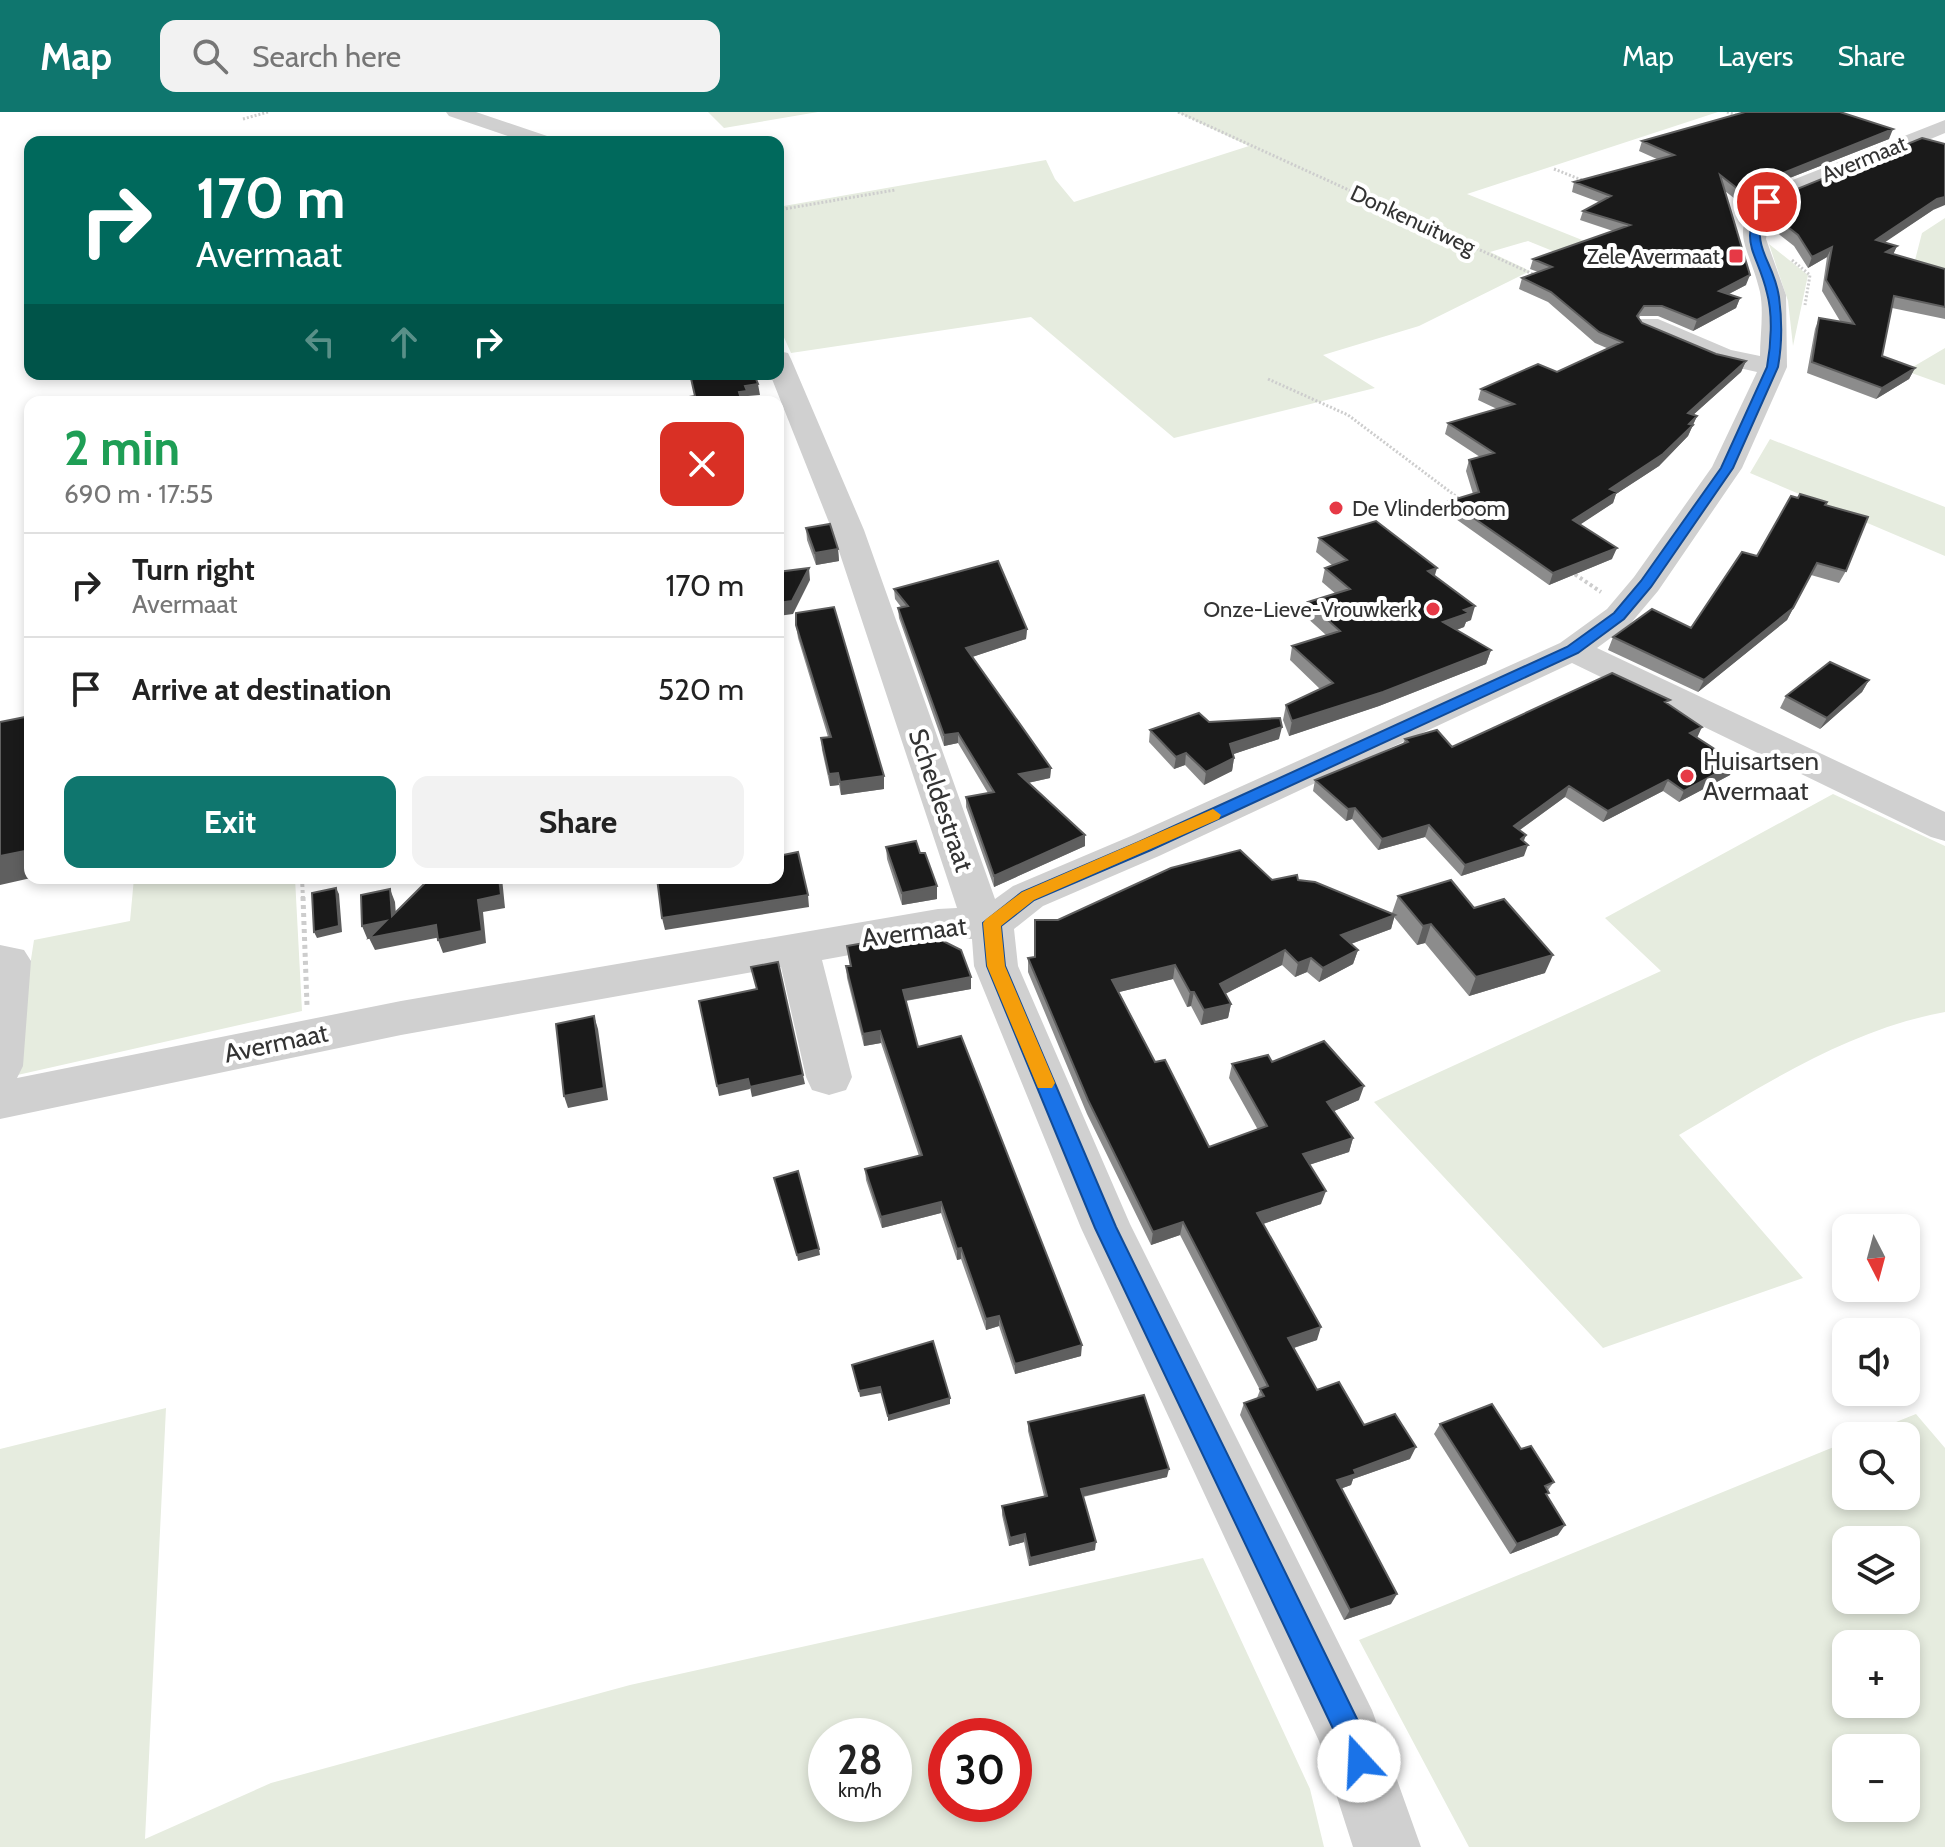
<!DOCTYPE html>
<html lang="en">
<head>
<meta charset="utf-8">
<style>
  body { margin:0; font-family:Cabin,sans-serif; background:#f2f2f2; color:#222; height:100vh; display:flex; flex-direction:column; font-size:30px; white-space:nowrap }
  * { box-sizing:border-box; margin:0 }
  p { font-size:26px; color:#767676 }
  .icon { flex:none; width:44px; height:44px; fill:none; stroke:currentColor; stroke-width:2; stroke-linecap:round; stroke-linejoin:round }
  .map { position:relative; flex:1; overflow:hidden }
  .panel { position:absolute; left:24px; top:284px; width:760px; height:488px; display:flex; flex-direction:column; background:#fff; border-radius:16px; box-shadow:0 4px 12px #0003 }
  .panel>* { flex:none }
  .guide { position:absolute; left:24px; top:24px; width:760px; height:244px; border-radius:16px; box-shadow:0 4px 12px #0003; background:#00695c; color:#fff; overflow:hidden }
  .needle { width:52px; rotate:174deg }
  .buttons { position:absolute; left:1832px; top:1102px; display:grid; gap:16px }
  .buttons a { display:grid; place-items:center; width:88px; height:88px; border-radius:16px; background:#fff; box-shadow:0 4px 12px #0003; font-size:40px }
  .speed { position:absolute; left:808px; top:1606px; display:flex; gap:16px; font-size:40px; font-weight:700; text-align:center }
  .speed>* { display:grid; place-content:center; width:104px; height:104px; border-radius:50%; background:#fff; box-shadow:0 4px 12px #0003; line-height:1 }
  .speed small { font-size:20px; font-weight:400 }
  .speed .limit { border:12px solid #d22; background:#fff; color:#111 }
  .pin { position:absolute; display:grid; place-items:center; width:68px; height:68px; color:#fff; margin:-34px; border:4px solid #fff; border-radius:50%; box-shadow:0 2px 8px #0007 }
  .me { position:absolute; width:88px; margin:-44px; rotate:340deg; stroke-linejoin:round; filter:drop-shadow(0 0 6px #0008) }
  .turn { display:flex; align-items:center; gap:28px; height:168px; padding:0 40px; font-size:36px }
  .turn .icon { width:104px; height:104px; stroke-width:2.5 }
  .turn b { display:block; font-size:56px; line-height:68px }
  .lanes { display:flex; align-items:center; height:76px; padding:0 40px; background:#0003; justify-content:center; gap:40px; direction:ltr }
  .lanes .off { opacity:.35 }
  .round { display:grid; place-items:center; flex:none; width:84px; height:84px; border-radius:16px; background:#f2f2f2 }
  .summary { display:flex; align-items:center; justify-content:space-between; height:136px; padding:0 40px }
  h1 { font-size:48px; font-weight:700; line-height:60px; color:#1e9e55 }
  .cta { display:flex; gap:16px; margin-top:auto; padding:16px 40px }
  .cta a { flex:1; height:92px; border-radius:16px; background:#0f766e; color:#fff; font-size:32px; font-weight:700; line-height:92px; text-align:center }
  .cta a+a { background:#f2f2f2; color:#222 }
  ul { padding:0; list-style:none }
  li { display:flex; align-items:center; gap:24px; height:104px; padding:0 40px; border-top:2px solid #e0e0e0 }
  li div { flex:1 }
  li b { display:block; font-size:30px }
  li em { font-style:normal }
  header { display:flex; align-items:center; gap:48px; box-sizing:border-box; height:112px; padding:0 40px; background:#0f766e; color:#fff }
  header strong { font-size:38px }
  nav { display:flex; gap:44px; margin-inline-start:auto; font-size:28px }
  .search { width:560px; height:72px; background:#f2f2f2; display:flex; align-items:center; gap:20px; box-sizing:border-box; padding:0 28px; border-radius:16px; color:#767676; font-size:30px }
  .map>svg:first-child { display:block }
  .green { fill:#e6ecdf; fill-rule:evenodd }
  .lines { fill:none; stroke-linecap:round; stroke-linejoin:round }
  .path-far2 { stroke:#cdcdcd; stroke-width:3; stroke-dasharray:2 2; stroke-linecap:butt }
  .path-far1 { stroke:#cdcdcd; stroke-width:4; stroke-dasharray:3 3; stroke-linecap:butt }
  .path { stroke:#cdcdcd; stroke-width:5; stroke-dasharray:4 4; stroke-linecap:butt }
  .minor { fill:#d0d0d0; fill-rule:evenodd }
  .wall { fill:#8c8c8c }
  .shaded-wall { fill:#5f5f5f }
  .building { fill:#1a1a1a; stroke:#5f5f5f; stroke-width:2 }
  .route { fill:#1a73e8; stroke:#114b97; stroke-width:2 }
  .slow { fill:#f59e0b }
  .poi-dot { fill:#e63946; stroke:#fff; stroke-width:3 }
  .labels { text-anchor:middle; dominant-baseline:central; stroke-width:8; stroke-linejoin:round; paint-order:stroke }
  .far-street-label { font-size:22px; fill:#333; stroke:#fff }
  .far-poi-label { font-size:22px; fill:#333; stroke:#fff; text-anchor:end }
  .poi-label { font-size:26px; fill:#333; stroke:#fff; text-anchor:start }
  .street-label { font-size:26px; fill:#333; stroke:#fff }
</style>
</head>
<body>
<header>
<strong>Map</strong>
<div class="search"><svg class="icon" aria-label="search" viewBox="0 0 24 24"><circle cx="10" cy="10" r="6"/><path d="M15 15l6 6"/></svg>Search here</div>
<nav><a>Map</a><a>Layers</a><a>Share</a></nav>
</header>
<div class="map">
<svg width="1945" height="1735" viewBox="0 0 1945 1735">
  <rect width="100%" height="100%" fill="#fff"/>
  <path class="green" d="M708,0H818L724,16Z
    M1177,0H1718L1467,82L1637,150L1607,161L1528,129L1490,140L1530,159L1419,214L1323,243L1375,276L1174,326L1031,205L791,241L778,212V95L1046,48L1055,67L1074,90L1249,34Z
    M1945,106V165L1913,156L1922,121Z
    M1769,132L1808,163L1793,234L1788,189Z
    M1945,236V273L1906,259Z
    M1770,327L1945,395V444L1750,361Z
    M1833,682L1945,734V900C1847,918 1764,973 1679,1023L1803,1166L1603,1236L1374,990L1661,859L1605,806Z
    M134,766H295L302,899L13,964L34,828L130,809Z
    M166,1296L145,1727L271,1671L630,1573L1203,1446L1310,1677L1324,1735H0V1337ZM826,1624H894V1692H826ZM946,1624H1014V1692H946Z
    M1916,1302L1945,1336V1735H1469L1359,1528L1846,1330V1384H1906V1324H1861ZM1846,1428H1906V1488H1846ZM1846,1532H1906V1592H1846ZM1846,1636H1906V1696H1846Z"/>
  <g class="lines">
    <path class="path-far2" d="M1178,0L1537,164
      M1727,0L1741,5
      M243,7L268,0
      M1554,57L1587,70
      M778,98L895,78
      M1792,148L1810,163L1805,193
      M1268,267L1348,303L1461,388"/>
    <path class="path-far1" d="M1570,459L1601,480
      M302,766L303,787"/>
    <path class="path" d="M303,785L307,893"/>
    <path class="minor" d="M446,0H476L553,26L557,30H525L449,4Z
      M1945,8V21L1791,85L1770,102L1766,127L1786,183L1787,255L1742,356L1658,479L1631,511L1597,536L1945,700V729L1931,725L1572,551L1159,744L1043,794L1014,817L1018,854L1130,1112L1372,1598L1421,1735H1353L1319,1629L1081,1116L974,854L972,827H938L822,848L852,965L846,978L829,983L812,978L806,965L781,855L401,923L0,1007V833L24,838L31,849L23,954L17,966L401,889L938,797L957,796L832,418L770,262H778V239L788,241L791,247L864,418L995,787L1013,774L1131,724L1560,531L1607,497L1634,465L1712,355L1757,260L1713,250L1640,219L1636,213L1640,207H1658L1731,238L1760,244C1760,224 1764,200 1760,180C1747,126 1723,118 1775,75Z"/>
  </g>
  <path class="wall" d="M1889,27L1774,72L1749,98L1725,79L1746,173L1729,182L1740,186L1736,196L1693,219L1658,204H1640L1639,206L1642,211L1716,242L1746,249L1741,260L1693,303L1697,304L1688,324L1659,354L1616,382L1613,391L1580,412L1612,447L1549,473L1446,400L1449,389L1473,382L1466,359L1469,348L1480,345L1445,322L1448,311L1497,297L1478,288L1481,277L1557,260L1609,237L1595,231L1548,190L1519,177L1522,166L1538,160L1530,157L1533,147L1613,119L1580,108L1583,99L1599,90L1572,80L1574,70L1659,48L1639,39L1642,29Z
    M1777,93L1933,98L1884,130L1897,134L1893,142L1945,157V207L1892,196L1882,244L1915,256L1909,267L1876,287L1807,261L1815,217L1819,206L1840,209L1822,179L1827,145L1808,156L1794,134L1771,116L1773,104Z
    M1825,393L1846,459L1839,471L1811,463L1787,508L1698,580L1608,538L1613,525L1691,516L1757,444Z
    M806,416L838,437L839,449L816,453L807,428Z
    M1319,426L1435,464L1471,508L1466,510L1464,515L1457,518L1491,538L1486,552L1379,594L1289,624L1283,608L1286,593L1320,577L1290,548L1292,534L1326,523L1305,504L1308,490L1336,482L1322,470L1325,456L1332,453L1316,440Z
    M894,477L1027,517L1026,527L972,545L1051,656L1050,666L1028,671L1085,723V734L994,775L966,695V685L988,681L958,631L944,634L899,506L898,496L901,495L895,487Z
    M796,513L884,664V677L841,683L839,673L830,674L822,638L821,626L828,625L798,526Z
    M1869,568L1862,580L1820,617L1780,596L1786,584Z
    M1668,592L1730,663L1679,690L1663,679L1603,710L1565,685L1520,718L1524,729V744L1461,764L1425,725L1378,738L1352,707L1346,709L1313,679L1315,668L1403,632L1405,627L1452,635Z
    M1209,610L1279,627L1233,642L1234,646L1232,659L1204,673L1185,653L1174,657L1149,630L1150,618Z
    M886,735L920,741L937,774V787L902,793L887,747Z
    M622,766H644L623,769Z
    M1272,768H1298L1392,801L1398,784L1474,796L1545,861L1469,884L1425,831L1417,833L1394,805L1391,817L1351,832L1358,838L1353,852L1319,870L1307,860L1295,865L1282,853L1225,882L1231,892L1228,906L1201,913L1191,894L1187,895L1173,867L1119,880L1155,950L1209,1035L1258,1018L1229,966L1232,952L1272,950L1359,988L1334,999L1353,1026L1349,1040L1309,1053L1321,1092L1263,1112L1317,1228L1294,1236L1317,1278L1410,1347L1353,1367L1351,1373L1342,1376L1391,1492L1344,1508L1240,1303L1244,1291L1257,1286L1260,1278L1180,1123L1151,1133L1087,1002L1028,860V846L1034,845L1058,808Z
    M847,834L971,877L906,889L918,935L1081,1244L1015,1262L999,1214L986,1218L961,1147L957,1148L941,1101L882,1116L866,1068L865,1057L919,1044L881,931L864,934L847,866L846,854H850Z
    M1028,1310L1167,1365L1083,1385L1095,1438L1029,1454L1024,1430L1009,1434L1002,1403V1394L1044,1384L1028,1319Z
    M1440,1312L1521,1337L1554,1370L1548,1378L1547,1384L1558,1423L1510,1442L1434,1322Z"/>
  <path class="shaded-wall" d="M1893,17L1889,27L1774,72L1749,98L1752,88L1778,63Z
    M1945,85V93L1933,98L1872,139L1876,128L1937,87Z
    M1897,134L1892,145L1886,140Z
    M1832,135L1827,145L1808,156L1812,145Z
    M1750,163L1746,173L1715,189L1719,179Z
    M1740,186L1736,196L1693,219L1697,208Z
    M1746,249L1741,260L1683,312L1688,301Z
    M1915,256L1909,267L1876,287L1882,276Z
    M758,272L760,283L748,284L749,290H740L739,280L745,274Z
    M1697,304L1688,324L1659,354L1616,382L1613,391L1569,420L1573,408Z
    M1617,436L1612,447L1549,473L1553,461Z
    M838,437L839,449L816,453L815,441Z
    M1817,451L1787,508L1698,580L1704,568Z
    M809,456L810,468L793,502L778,504V491Z
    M1437,456L1433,470L1428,459Z
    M1475,494L1471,508L1466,510L1464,515L1439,524L1443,510L1464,498Z
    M1027,517L1026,527L966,547V536Z
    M1491,538L1486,552L1379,594L1289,624L1292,609Z
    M1869,568L1862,580L1820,617L1827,606Z
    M1282,615L1279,627L1228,644L1230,632Z
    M1702,615L1697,626L1690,621Z
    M958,621V631L944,634V623Z
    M1186,641L1185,653L1174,657L1176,645Z
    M1234,646L1232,659L1204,673L1206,660Z
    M1736,651L1730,663L1679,690L1684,679Z
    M1051,656L1050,666L1018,673L1019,662Z
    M838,661L839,673L830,674L829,662Z
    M884,664V677L841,683L840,670Z
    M1668,668L1663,679L1603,710L1608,699Z
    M1569,674L1565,685L1510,725L1514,714Z
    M1355,696L1352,707L1346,709L1348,697Z
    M1429,713L1425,725L1378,738L1382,727Z
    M1085,723V734L994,775V764Z
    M1526,723L1522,734L1528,733L1524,744L1461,764L1465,753L1521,727Z
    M30,738L31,766L0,773V744Z
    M499,766H502L505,796L483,800L486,831L443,841L438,828Z
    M937,774V787L902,793V781Z
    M336,776L339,782L342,820L317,826L314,820Z
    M390,777L395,790L397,816L392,804Z
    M808,783L809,795L665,818L662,806Z
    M1395,803L1391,817L1337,837L1341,823Z
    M386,809L436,813L441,825L375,838L369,826H367L362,814Z
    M1431,812L1425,831L1417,833L1423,814Z
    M1285,838L1282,853L1217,886L1220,872Z
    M1358,838L1353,852L1319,870L1323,856Z
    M1553,843L1545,861L1469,884L1476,865Z
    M1311,846L1307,860L1295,865L1298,851Z
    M1175,853L1173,867L1111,882L1112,868Z
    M971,865V877L903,889V878Z
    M1190,880H1194L1191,894L1187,895Z
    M1231,892L1228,906L1201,913L1204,898Z
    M594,904L598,917L608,988L568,996L564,984Z
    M880,919L881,931L864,934L863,922Z
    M803,963L805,972L752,985L750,975Z
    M748,967L750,977L719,984L717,974Z
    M1364,974L1359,988L1323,1004L1327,990Z
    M1353,1026L1349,1040L1299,1056L1303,1042Z
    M1326,1079L1321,1092L1254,1115L1257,1101Z
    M941,1090V1101L882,1116L881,1105Z
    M1183,1110L1180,1123L1151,1133L1153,1120Z
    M961,1136V1147L957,1148V1137Z
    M819,1137L820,1143L798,1149L797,1143Z
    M999,1204V1214L986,1218V1207Z
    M1321,1215L1317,1228L1284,1239L1288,1226Z
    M1082,1233L1081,1244L1015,1262V1252Z
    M880,1275L881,1281L860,1285L859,1279Z
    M950,1286V1292L888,1309V1304Z
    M1416,1335L1410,1347L1353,1367L1351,1373L1332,1380L1337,1368L1354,1358Z
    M1169,1357L1167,1365L1080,1385L1081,1377Z
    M1565,1413L1558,1423L1510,1442L1517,1432Z
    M1025,1422L1024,1430L1009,1434L1010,1426Z
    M1096,1430L1095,1438L1029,1454L1030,1446Z
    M1397,1482L1391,1492L1344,1508L1350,1498Z"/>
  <path class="building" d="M1745,0H1840L1893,17L1778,63L1752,88L1720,63L1750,163L1719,179L1740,186L1697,208L1662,194H1644L1637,204L1642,211L1716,242L1746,249L1688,301L1697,304L1689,312L1693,313L1663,342L1610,377L1617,380L1573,408L1617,436L1553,461L1449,389L1479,380L1469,348L1494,341L1448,311L1514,292L1481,277L1538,252L1557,260L1622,230L1599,220L1551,180L1522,166L1552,155L1533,147L1630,113L1583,99L1611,84L1574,70L1674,43L1642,29Z
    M1922,26L1945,32V85L1937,87L1876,128L1897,134L1886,140L1945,157V195L1894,184L1882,244L1915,256L1882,276L1812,250L1819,206L1854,212L1826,168L1832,135L1812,145L1798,123L1775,105L1777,93L1797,77Z
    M690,262H754L758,272L745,274L747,279L739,280L742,290H659L695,284Z
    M1800,382L1827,390L1825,393L1868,405L1846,459L1817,451L1793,496L1704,568L1613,525L1652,497L1691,516L1742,440L1757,444L1791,384L1798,386Z
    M1376,409L1437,456L1428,459L1475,494L1464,498L1469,501L1443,510L1491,538L1383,580L1292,609L1286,593L1333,571L1292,534L1340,519L1308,490L1350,477L1325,456L1347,448L1319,426Z
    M830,412L838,437L815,441L806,416Z
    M998,449L1027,517L966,536L1051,656L1019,662L1085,723L994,764L966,685L994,680L958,621L944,623L898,496L908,494L894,477Z
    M809,456L792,489L778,491V460Z
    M834,495L884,664L840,670L838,661L829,662L821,626L831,625L796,513V501Z
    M1830,550L1869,568L1827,606L1786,584Z
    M1612,561L1670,588L1665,590L1702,615L1690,621L1736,651L1684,679L1668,668L1608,699L1569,674L1514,714L1526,723L1521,727L1528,733L1465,753L1429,713L1382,727L1355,696L1348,697L1315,668L1408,630L1405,627L1437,618L1452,635Z
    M1199,601L1209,610L1280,606L1282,615L1230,632L1234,646L1206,660L1186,641L1176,645L1150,618Z
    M30,604V738L0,744V610Z
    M916,729L920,741H925L937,774L902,781L886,735Z
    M1240,738L1272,768L1297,763L1298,768L1315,770L1395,803L1341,823L1358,838L1323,856L1311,846L1298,851L1285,838L1220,872L1231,892L1204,898L1194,880H1190L1175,853L1112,868L1155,950L1165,948L1209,1035L1267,1014L1232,952L1268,943L1272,950L1324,929L1364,974L1327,990L1353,1026L1303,1042L1326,1079L1257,1101L1321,1215L1288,1226L1317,1278L1339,1270L1364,1313L1395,1302L1416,1335L1354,1358L1356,1362L1337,1368L1397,1482L1350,1498L1244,1291L1264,1284L1260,1277L1268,1274L1183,1110L1153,1120L1088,988L1028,846L1035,845V808H1058L1171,756Z
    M798,740L808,783L662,806L657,766H778V744Z
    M430,766H499L501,783L478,788L482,819L438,828L436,813L369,826L386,809L362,814L361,783L390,777L392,804Z
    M1451,768L1474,796L1504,787L1553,843L1476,865L1431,812L1423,814L1398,784Z
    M336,776L339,814L314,820L312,781Z
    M925,820L961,838L971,865L903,878L918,935L961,924L1082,1233L1015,1252L999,1204L986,1207L961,1136L957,1137L941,1090L881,1105L865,1057L922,1043L880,919L863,922L846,854H851L847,834Z
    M778,850L803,963L750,975L748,967L717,974L699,889L757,877L751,855Z
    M594,904L604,976L564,984L556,912Z
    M798,1059L819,1137L797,1143L774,1066Z
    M933,1229L950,1286L888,1304L880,1275L859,1279L852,1253Z
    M1144,1283L1169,1357L1081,1377L1096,1430L1030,1446L1025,1422L1010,1426L1002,1394L1047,1384L1028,1310Z
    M1492,1292L1521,1337L1531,1334L1554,1370L1545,1374L1549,1381L1546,1382L1565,1413L1517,1432L1440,1312Z"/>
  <path class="route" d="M1764,88L1772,90C1744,134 1773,143 1779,185C1782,208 1782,233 1778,255L1733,356L1651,475L1624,507L1578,541L1151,738L1034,788L1001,814L1005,854L1116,1115L1359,1611L1372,1649L1368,1659L1359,1663L1349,1659L1337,1625L1095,1116L987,854L983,811L1022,780L1139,730L1567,535L1614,501L1641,469L1721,356L1767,255C1771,233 1773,203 1767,181C1757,138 1736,130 1764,88Z"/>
  <path class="slow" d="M1213,697L1221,703L1219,707L1034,788L1001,814L1005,854L1055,971L1052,976H1038L987,854L983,811L986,807L1022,780Z"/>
  <g class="poi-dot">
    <rect x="1728" y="136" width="16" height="16" rx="4"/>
    <circle cx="1336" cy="396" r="8"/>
    <circle cx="1433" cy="497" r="8"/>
    <circle cx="1687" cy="664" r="8"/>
  </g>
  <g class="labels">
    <g class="far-street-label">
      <text transform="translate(1864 47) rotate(-22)">Avermaat</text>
      <text transform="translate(1413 108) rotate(25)">Donkenuitweg</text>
    </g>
    <g class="far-poi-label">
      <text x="1720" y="144">Zele Avermaat</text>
      <text x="1352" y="396" text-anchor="start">De Vlinderboom</text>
      <text x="1417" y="497">Onze-Lieve-Vrouwkerk</text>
    </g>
    <g class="poi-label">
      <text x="1703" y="649">Huisartsen<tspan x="1703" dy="30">Avermaat</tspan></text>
    </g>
    <g class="street-label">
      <text transform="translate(941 688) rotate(71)">Scheldestraat</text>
      <text transform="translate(914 820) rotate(-7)">Avermaat</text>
      <text transform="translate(276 931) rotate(-12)">Avermaat</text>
    </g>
  </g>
</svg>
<div class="buttons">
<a><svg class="needle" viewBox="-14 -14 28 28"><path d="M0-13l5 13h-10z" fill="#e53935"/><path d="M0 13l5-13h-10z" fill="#767676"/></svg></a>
<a><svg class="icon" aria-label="sound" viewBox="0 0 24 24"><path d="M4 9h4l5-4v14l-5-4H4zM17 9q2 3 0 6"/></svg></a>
<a><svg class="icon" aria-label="search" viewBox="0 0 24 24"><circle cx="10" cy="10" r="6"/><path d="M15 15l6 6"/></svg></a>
<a><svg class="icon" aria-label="layers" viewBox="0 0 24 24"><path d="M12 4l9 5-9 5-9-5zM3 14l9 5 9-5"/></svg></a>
<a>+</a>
<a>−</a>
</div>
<div class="speed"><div>28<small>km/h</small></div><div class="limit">30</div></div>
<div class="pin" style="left:1767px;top:90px;background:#d93025"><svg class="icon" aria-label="arrive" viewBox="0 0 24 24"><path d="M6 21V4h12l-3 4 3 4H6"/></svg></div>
<svg class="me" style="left:1359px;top:1649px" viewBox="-20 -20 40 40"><circle r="19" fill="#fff"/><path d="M0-13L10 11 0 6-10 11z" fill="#1a73e8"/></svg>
<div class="guide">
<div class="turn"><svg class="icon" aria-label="right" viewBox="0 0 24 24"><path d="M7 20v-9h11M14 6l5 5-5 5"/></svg><div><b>170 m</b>Avermaat</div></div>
<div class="lanes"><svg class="icon off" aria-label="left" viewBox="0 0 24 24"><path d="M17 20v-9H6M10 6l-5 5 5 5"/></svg><svg class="icon off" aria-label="ahead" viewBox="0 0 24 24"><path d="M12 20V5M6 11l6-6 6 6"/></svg><svg class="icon" aria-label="right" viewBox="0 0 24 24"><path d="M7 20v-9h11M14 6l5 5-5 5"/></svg></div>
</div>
<section class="panel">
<div class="summary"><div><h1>2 min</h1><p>690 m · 17:55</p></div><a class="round" style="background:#d93025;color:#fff"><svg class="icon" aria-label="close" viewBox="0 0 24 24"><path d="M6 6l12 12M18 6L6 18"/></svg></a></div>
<ul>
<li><svg class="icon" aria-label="right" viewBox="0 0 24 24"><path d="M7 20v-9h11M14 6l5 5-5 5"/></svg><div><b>Turn right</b><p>Avermaat</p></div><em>170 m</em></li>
<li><svg class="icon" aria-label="arrive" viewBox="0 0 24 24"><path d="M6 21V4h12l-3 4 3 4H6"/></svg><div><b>Arrive at destination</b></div><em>520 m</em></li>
</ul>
<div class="cta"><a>Exit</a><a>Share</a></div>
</section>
</div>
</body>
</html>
